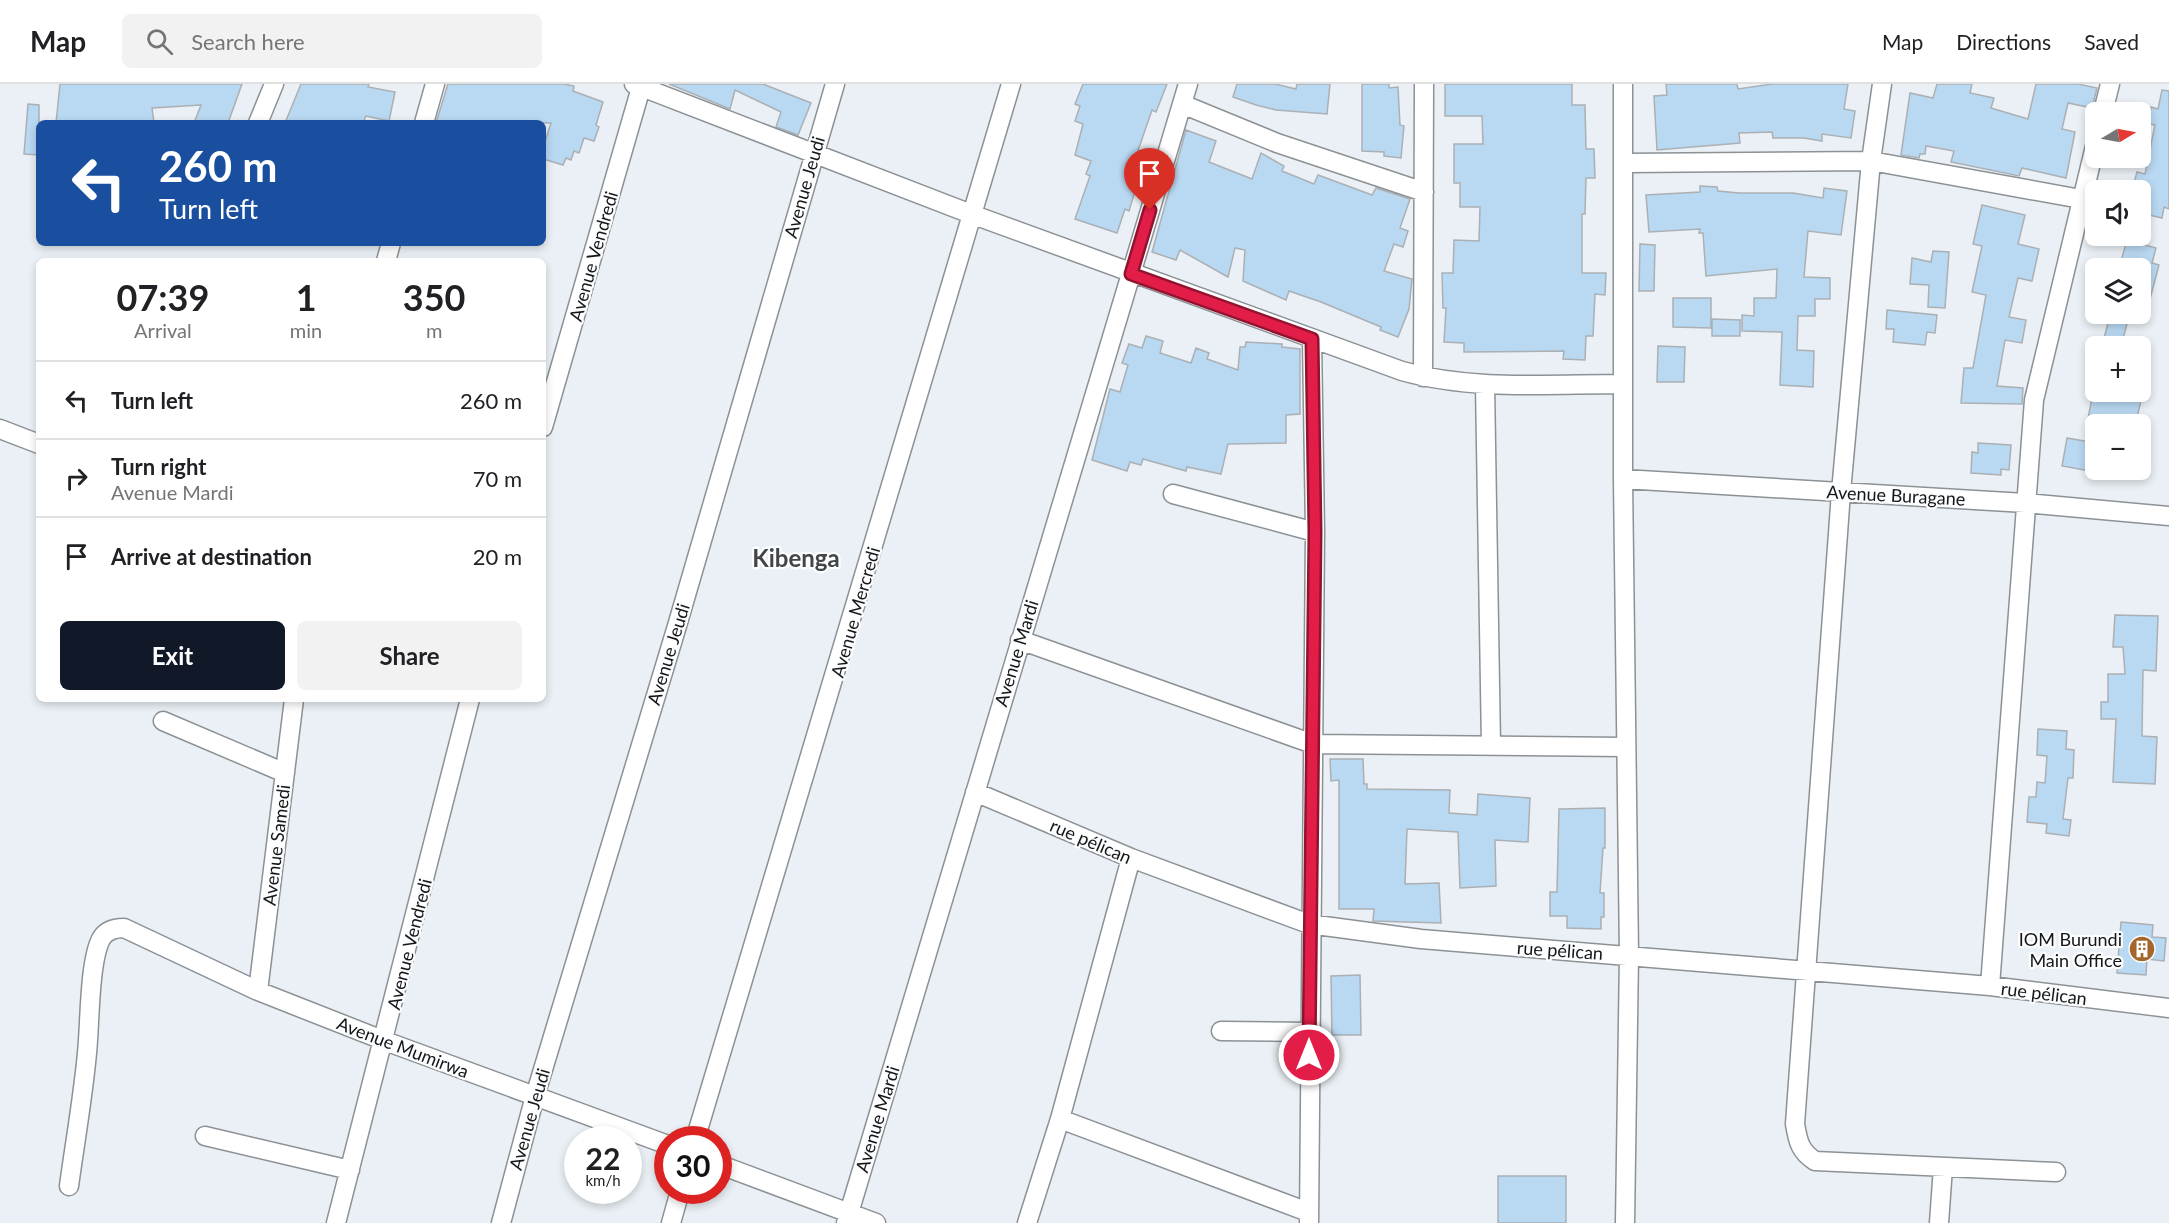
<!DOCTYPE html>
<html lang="en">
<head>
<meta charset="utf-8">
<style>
  body { margin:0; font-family:Lato,sans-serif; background:#f2f2f2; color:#202124; height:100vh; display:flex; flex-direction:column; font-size:22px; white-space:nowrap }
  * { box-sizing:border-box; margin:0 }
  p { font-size:20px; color:#757577 }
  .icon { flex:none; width:33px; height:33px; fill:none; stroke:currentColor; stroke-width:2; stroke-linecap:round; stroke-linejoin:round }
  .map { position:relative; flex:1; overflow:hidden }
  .panel { position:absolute; left:36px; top:174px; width:510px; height:444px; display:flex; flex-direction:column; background:#fff; border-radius:9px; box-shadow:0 3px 9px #0003 }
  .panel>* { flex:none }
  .top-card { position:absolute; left:36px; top:36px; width:510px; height:126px; border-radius:9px; box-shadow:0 3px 9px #0003; background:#1a4fa0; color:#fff; overflow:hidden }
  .needle { width:39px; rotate:80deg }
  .fabs { position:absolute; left:2085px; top:18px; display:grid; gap:12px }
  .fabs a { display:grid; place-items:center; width:66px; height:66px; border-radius:9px; background:#fff; box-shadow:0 3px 9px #0003; font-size:30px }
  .speed { position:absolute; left:564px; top:1042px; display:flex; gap:12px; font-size:30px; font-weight:700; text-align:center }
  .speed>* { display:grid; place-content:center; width:78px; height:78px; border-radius:50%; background:#fff; box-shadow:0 3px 9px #0003; line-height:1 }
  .speed small { font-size:15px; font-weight:400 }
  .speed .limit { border:9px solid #d22; background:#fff; color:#111 }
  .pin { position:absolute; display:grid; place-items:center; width:51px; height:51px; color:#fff; margin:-62px -26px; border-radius:50% 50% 50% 0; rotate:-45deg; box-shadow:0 0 6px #0007 }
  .pin .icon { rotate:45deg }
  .me { position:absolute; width:66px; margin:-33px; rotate:0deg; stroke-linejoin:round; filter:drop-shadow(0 0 4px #0008) }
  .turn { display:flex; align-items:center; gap:21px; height:126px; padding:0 24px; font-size:27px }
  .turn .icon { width:78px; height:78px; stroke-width:2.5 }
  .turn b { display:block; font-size:42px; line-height:51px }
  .eta { display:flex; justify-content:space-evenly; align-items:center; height:102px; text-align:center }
  .eta b { font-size:36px; font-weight:700; line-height:42px }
  .action { display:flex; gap:12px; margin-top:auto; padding:12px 24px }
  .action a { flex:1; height:69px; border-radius:9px; background:#111827; color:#fff; font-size:24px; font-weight:700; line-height:69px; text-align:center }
  .action a+a { background:#f2f2f2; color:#202124 }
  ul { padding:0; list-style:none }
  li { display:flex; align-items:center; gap:18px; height:78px; padding:0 24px; border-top:2px solid #e0e0e0 }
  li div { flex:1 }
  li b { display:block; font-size:22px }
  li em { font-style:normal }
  header { display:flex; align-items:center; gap:36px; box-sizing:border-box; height:84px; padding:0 30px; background:#fff; border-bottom:2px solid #e0e0e0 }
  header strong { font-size:28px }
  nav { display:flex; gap:33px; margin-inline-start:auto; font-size:21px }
  .search { width:420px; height:54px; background:#f2f2f2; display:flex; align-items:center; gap:15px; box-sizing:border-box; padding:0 21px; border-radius:9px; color:#757577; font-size:22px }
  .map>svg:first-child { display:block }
  .building { fill:#b9d8f1; stroke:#aab0b4; stroke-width:1.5 }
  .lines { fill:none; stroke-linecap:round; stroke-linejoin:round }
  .minor-casing { stroke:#8b9195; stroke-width:21 }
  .minor { stroke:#fff; stroke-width:18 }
  .route-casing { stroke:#92132f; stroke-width:15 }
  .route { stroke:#e11d48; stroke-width:10 }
  .labels { text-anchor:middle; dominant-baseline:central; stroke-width:4.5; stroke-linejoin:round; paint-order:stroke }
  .street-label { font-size:18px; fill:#141617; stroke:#fcfdfe }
  .poi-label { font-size:18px; fill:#141617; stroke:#fcfdfe; text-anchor:end }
  .district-label { font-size:24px; font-weight:bold; fill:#414649; stroke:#fcfdfe }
</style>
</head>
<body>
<header>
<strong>Map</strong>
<div class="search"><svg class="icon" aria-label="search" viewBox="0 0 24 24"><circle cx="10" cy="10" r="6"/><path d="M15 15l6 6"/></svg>Search here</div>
<nav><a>Map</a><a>Directions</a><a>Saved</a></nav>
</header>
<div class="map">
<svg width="2169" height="1139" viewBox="0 0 2169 1139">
  <rect width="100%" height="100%" fill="#eaf0f5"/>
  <path class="building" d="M60,0H242L228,39H194L201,21L152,24L154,39H56Z
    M301,0H369L368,3L395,8L389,37L366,32L363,39H285Z
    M448,0H564L574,2L573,7L603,18L596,41L599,43L594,57L584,54L579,69L574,67L571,76L566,74L563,81L543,75V64L551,39H436Z
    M669,0H763L811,19L798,51L776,43L781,28L735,6L730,25Z
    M1083,0H1167L1156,28L1152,26L1132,84L1141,88L1129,127L1125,125L1117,149L1075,135L1090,92L1086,90L1091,77L1075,71L1083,40L1075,37L1080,22L1075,20Z
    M1237,0H1275L1296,5L1297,0H1330L1327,30L1276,26L1256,21L1233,13Z
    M1362,0H1389V4L1398,3L1400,41L1404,42L1401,74L1384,72V68L1362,67Z
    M1445,0H1572V21H1585L1586,65H1594L1595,94H1586L1585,130H1582V189H1606L1605,211L1595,210L1593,252H1586L1585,276L1563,275L1564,267L1464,268V259L1444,258L1446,224H1443L1442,189H1453L1454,156L1479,157L1480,123H1460V99H1454V60H1483L1482,32H1445Z
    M1666,0H1737L1738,5L1772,0H1848L1844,25L1855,27L1851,54L1822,50V57L1804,54H1773L1772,48L1739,49L1740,59L1657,66L1654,12L1667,11Z
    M1937,0H1972L1970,9L1994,14L1991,24L2028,35L2036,0H2078L2097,4L2092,24L2068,19L2062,45L2075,48L2066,94L2022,84L2019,92L1951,78L1954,67L1926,62L1925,70H1920L1919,74L1901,71L1910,9L1933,14Z
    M2162,6L2169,7V125L2164,123L2162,134L2140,129V106H2132L2137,88L2145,90L2155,41L2148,40L2151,23L2158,25Z
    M28,20L39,21V71L24,70Z
    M1186,46L1216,57L1209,78L1252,95L1261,69L1284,82L1282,87L1314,100L1318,91L1372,111L1376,104L1410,115L1400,144L1408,147L1403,163L1394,160L1384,187L1412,195L1409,225L1398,253L1380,246L1381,243L1321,218L1289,207L1286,216L1243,197L1245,166L1235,164L1228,193L1180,166L1176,176L1152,168Z
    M1700,102L1717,103L1718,107L1739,109H1793L1823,114L1824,104L1847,107L1841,151L1808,147L1804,193L1830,194V215H1815V232H1798L1797,266L1814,267L1813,303L1780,301L1782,248L1742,247V231L1754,232V214H1776L1777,185L1706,192L1703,149H1699L1700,145L1649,148L1646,111L1700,108Z
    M1982,121L2025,131L2018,160L2039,165L2032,197L2018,194L2009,233L2026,236L2022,259L2005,256L1997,302L2023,304L2022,320L1961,319L1964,284H1973L1986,211L1972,208L1982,162L1973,160Z
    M2127,156L2156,164L2152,179L2159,181L2145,234L2140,233V184H2119Z
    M1640,160L1655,161L1654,207H1639Z
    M1933,167L1949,168L1945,224L1928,223L1929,201L1910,200L1912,174L1931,178Z
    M1673,214H1711V244L1673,243Z
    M1887,226L1937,231L1935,249L1927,248L1925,261L1893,258L1894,245H1886Z
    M1712,235L1740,236V252H1712Z
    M2109,235L2127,240L2121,262H2102Z
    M1146,252L1163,257L1160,269L1191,279L1196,264L1209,269L1207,275L1238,286L1240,263H1245L1246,258L1282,260V263L1300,265V330L1286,331V359L1228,360L1221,390L1187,383L1186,387L1143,375L1141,381L1130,378L1127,387L1092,376L1110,305L1120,308L1128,281L1122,279L1129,260L1142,264Z
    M1658,262L1685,263L1684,298H1657Z
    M2093,308H2143L2136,338L2121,334L2120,340H2087Z
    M2067,354L2096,359V388L2062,382Z
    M1978,359L2011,361L2009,386L2001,385V391L1971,389L1972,368L1978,369Z
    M2115,531L2158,532L2156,587L2143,586L2142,652L2157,653L2155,700L2113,698L2116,635H2101V618H2108V590H2125L2123,563H2113Z
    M2038,645L2067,647L2066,665L2074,666L2073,694H2068L2063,735L2071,736L2069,752L2046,749L2047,740L2027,738L2029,713H2036L2037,698L2045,699L2047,672L2037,671Z
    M1330,675H1363L1364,700H1367V705L1450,706L1449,729L1477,731L1478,710L1530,714L1528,758L1495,756L1496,802L1460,804L1458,748L1407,745L1405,800L1439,799L1441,839L1373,837L1374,825H1339V696L1331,697Z
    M1605,724V764H1603L1600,809H1604V833H1601V845L1567,844V832H1550V808H1557L1559,725Z
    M2121,838L2153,841L2152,853L2166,854L2164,877L2147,875L2146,891L2117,889Z
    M1360,891L1361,951H1332L1331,892Z
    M1498,1092H1566V1139H1498Z"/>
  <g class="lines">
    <defs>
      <path id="minor" d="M634,0L971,130L1402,287C1473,307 1550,300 1623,300
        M1623,0V395L1629,871L1625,1139
        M1882,0L1871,77L1841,408L1795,1040C1798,1058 1800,1067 1815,1077L2056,1088
        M1182,20L1277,59L1424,108
        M2103,28L2110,0
        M258,39L274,0
        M424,39L435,0
        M1625,79L1871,77L2081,115
        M386,177L391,159
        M1423,293L1424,0
        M1485,300L1491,662
        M543,343L642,0
        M0,345L39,360
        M1623,395L2025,419L2169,432
        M1173,410L1315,448
        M1020,556L1313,660L1625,663
        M163,637L285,689
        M975,708L1131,774L1309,840L1421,855L1990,902L2169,924
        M1990,902L2034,316L2096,58
        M258,907L294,615
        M1221,947L1309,948
        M1060,1035L1308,1128
        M205,1052L350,1086
        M695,1056L1011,0
        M718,1080L876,1139
        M69,1102C75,1058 83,1013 87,969C90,941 89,878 101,855C106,846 115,844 124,844L258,907L385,957L668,1061
        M336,1139L470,615
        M501,1139L535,1012L677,542L835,0
        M671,1139L680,1107
        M846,1139L1188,0
        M1027,1139L1060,1035L1131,774
        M1309,1139L1315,448L1312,255
        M1939,1139L1943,1083"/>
    </defs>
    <use href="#minor" class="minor-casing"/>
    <use href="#minor" class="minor"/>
  </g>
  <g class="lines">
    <defs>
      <path id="route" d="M1150,126L1131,190L1312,255L1315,448L1309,971"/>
    </defs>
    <use href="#route" class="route-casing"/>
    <use href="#route" class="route"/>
  </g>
  <defs>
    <symbol id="building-disc" viewBox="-11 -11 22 22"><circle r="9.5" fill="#a4672b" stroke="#fcfdfe"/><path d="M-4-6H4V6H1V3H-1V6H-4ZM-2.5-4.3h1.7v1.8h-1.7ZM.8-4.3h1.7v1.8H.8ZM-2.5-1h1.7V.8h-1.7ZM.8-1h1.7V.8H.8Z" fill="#fff"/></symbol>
  </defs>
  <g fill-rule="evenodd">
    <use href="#building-disc" x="2127" y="850" width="30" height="30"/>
  </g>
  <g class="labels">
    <g class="street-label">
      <text transform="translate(804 103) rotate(-74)">Avenue Jeudi</text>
      <text transform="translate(593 172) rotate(-74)">Avenue Vendredi</text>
      <text transform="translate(1896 411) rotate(3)">Avenue Buragane</text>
      <text transform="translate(855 528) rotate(-74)">Avenue Mercredi</text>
      <text transform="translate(1016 569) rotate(-73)">Avenue Mardi</text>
      <text transform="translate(668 570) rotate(-73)">Avenue Jeudi</text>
      <text transform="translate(1091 757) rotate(23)">rue pélican</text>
      <text transform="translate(276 761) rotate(-83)">Avenue Samedi</text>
      <text transform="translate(409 860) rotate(-76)">Avenue Vendredi</text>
      <text transform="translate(1560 866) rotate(4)">rue pélican</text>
      <text transform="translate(2044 909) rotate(7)">rue pélican</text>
      <text transform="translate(403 963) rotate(21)">Avenue Mumirwa</text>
      <text transform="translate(529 1035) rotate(-74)">Avenue Jeudi</text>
      <text transform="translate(877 1035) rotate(-73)">Avenue Mardi</text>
    </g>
    <g class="poi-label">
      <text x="2122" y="855">IOM Burundi<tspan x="2122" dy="21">Main Office</tspan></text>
    </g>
    <g class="district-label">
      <text x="796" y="473">Kibenga</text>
    </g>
  </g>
</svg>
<div class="fabs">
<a><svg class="needle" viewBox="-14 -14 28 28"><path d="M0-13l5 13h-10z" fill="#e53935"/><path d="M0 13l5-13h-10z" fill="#757577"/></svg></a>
<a><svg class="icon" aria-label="sound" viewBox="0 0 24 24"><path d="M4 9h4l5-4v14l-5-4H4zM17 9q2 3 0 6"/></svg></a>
<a><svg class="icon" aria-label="layers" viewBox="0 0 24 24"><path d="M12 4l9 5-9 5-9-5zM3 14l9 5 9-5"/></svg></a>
<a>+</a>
<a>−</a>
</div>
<div class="speed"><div>22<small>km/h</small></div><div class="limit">30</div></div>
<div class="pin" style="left:1150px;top:126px;background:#d93025"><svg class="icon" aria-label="arrive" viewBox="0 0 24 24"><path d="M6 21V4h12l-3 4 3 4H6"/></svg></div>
<svg class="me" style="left:1309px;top:971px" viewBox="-20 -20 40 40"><circle r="17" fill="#e11d48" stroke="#fff" stroke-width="3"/><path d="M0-11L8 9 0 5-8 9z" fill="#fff"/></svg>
<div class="top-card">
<div class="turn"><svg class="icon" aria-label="left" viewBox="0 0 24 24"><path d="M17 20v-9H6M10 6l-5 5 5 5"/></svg><div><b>260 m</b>Turn left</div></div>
</div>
<section class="panel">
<div class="eta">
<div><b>07:39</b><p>Arrival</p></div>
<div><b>1</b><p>min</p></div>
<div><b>350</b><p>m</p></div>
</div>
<ul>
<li><svg class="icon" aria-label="left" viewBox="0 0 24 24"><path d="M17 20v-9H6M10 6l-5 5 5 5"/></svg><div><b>Turn left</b></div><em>260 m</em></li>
<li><svg class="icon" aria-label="right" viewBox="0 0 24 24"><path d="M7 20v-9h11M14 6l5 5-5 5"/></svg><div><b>Turn right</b><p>Avenue Mardi</p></div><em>70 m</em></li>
<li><svg class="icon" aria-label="arrive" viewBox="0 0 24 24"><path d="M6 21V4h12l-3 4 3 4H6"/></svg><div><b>Arrive at destination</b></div><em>20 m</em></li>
</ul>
<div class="action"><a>Exit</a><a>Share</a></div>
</section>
</div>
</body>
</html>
